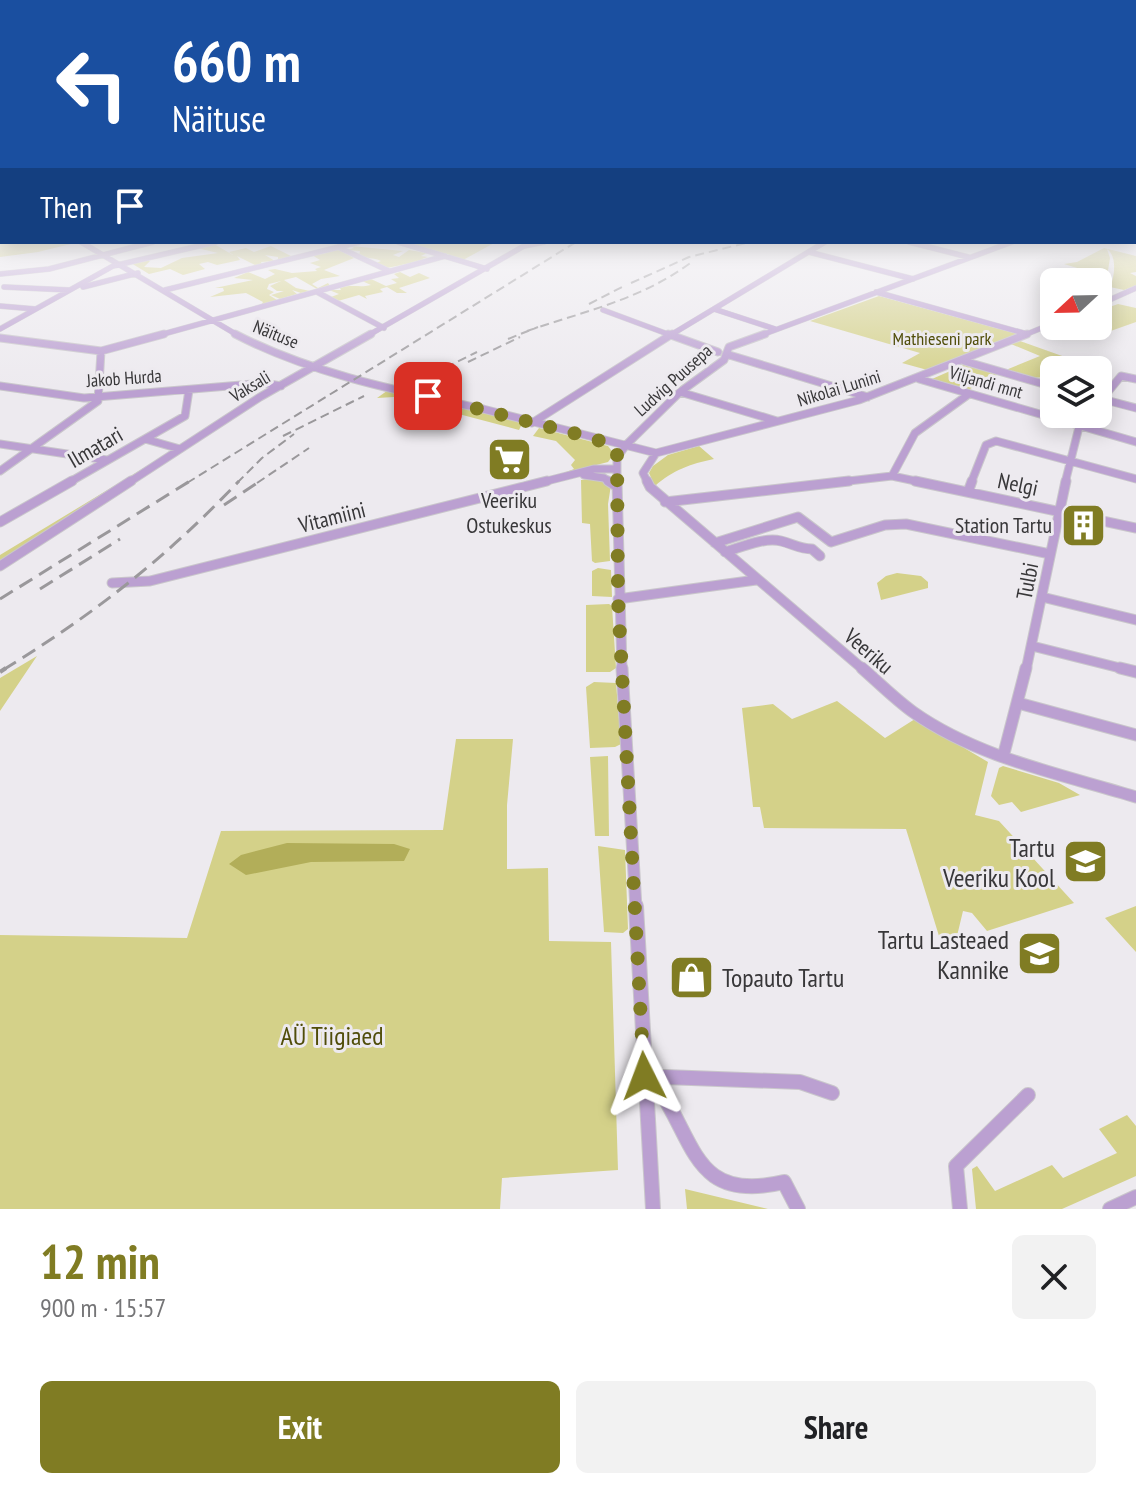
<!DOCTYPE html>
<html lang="en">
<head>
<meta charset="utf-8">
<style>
  body { margin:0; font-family:"PT Sans Narrow",sans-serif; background:#f2f2f2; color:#202124; height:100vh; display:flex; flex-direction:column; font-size:30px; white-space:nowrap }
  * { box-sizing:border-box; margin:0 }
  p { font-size:26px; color:#757577 }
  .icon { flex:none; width:44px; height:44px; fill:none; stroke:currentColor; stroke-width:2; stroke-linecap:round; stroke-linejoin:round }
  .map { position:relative; height:1209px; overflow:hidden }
  .panel { display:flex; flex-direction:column; background:#fff; flex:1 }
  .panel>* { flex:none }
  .banner { position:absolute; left:0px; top:0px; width:1136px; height:244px; box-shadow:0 4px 20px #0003; background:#1a4fa0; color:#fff; overflow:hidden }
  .needle { width:52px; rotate:248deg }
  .buttons { position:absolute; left:1040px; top:268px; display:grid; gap:16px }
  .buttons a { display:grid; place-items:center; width:72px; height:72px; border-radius:12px; background:#fff; box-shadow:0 4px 20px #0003; font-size:40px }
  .pin { position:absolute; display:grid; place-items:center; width:68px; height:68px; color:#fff; margin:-34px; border-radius:16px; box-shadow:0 4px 12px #0006 }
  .me { position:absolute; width:88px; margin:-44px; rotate:357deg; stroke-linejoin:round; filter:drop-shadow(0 0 6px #0008) }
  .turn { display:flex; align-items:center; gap:28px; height:168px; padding:0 40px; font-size:36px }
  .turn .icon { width:104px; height:104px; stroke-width:2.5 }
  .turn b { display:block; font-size:56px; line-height:68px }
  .then { display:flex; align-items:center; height:76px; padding:0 40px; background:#0003; gap:16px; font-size:30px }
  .round { display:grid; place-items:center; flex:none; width:84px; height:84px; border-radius:12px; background:#f2f2f2 }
  .head { display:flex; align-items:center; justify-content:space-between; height:136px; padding:0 40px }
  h1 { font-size:48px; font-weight:800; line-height:60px; color:#807c23 }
  .cta { display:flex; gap:16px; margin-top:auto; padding:16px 40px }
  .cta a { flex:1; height:92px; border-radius:12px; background:#807c23; color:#fff; font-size:32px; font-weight:800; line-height:92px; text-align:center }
  .cta a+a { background:#f2f2f2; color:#202124 }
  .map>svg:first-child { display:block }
  .green { fill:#d4d189 }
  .water { fill:#b2ae59 }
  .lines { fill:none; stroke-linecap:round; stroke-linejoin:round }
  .minor-far4-casing { stroke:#c9c6cb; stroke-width:6 }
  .minor-far3-casing { stroke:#c9c6cb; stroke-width:9 }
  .minor-far2-casing { stroke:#c9c6cb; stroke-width:11 }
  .minor-far1-casing { stroke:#c9c6cb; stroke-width:13 }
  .minor-casing { stroke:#c9c6cb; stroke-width:16 }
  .minor-far4 { stroke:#bba0d1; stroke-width:5 }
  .minor-far3 { stroke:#bba0d1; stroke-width:7 }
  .minor-far2 { stroke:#bba0d1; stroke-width:9 }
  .minor-far1 { stroke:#bba0d1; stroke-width:11 }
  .minor { stroke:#bba0d1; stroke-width:14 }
  .rail-far2 { stroke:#9a989b; stroke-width:2; stroke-dasharray:9 5; stroke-linecap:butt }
  .rail-far1 { stroke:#9a989b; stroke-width:3; stroke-dasharray:15 8; stroke-linecap:butt }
  .rail { stroke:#9a989b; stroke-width:4; stroke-dasharray:19 10; stroke-linecap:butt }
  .route { stroke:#807c23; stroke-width:14; stroke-dasharray:0 25.2 }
  .labels { text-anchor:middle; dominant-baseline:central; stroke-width:6; stroke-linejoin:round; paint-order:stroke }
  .far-street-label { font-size:18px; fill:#383739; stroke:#edeaef }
  .far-park-label { font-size:18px; fill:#504d09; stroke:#edeaef }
  .street-label { font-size:22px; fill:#383739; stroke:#edeaef }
  .poi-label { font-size:22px; fill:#383739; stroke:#edeaef }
  .near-poi-label { font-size:26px; fill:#383739; stroke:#edeaef; text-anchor:end }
  .near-park-label { font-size:26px; fill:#504d09; stroke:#edeaef }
</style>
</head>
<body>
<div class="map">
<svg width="1136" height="1209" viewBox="0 0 1136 1209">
  <rect width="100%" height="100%" fill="#edeaef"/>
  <path class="green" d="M0,219L2,242H79L38,252L0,257Z
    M402,242H496L463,260Z
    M214,244L233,255L229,252L246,248L254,252L271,246L293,257L278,261V257L265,255L275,261L261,262L262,264L257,266L237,256L240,260L217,265L208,262L199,264L205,269L183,275L170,269L149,274L131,263L147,260L150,261L144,267L161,268L182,258L218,253L197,248Z
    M351,246L403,251L393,255L399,257L409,250L427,253L421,256L428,257L422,259L425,260L387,268L374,264L381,261C373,257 368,259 359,256L360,251L347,250L354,248Z
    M1104,248L1136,256V272L1130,273L1136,276V286L1124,290L1110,287C1114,278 1118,257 1107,249L1110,258L1107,277L1064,264L1077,262Z
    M339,249L354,258L324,270L340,276L321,279L312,284L318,288L328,283L330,286L317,289L296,277L284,280L296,288L310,291L301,293L292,290L297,294L280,299L271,295L284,291H277L270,286L281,281L269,284L267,289L274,292L269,295L277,300L261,305L263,302L246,293L210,297L224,291L223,288H215L253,280L234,278L248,272L265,279L275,274L268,270L275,269L292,273L317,271L315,269L321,267L310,263L320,260L312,255Z
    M400,272L410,277L419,273L430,278L399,288L407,293H397L387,287L380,289L383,292L365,296L367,299L359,295L338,301L331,297L339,294L329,290H341L340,288C352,284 360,288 371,285L362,281L371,279L386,286L397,283L391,279L399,278L394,274Z
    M879,296L1018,334L931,371L902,363L920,353L810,321Z
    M1118,304L1136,308V322L1105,333L1097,331L1107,325L1098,322L1107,316L1098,311Z
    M1020,341L1079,362L1070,366L1074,368L1054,370V375C1034,380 1022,377 1001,372L1040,356L1011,344Z
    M966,364L997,375L968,390L932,379Z
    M391,388L523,422L519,430L394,397L377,398Z
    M539,428L608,446L614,454L608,462L561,474L574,469L571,465L575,460L556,441L533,436Z
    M699,446L714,459C690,464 673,470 655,486L649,473L653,466L668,455Z
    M167,454L159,459L0,561V555Z
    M596,478L611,485L608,504L610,561L595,563L592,561L590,524L582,523L581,480Z
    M598,568L611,570L612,597L592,596V571Z
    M897,573L921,576L928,582V588L881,600L877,583L886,576Z
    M609,604L612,606L616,668L610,672H586V605Z
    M37,656L0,711V678Z
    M594,682L616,683L621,744L615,747L590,748L586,687Z
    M837,701L885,738L915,719L988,762L975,815L999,821L1074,903L987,931L972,913L963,911L957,936H939L906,829L764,828L760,807H753L742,708L773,704L792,719Z
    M456,739H513L507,805V869L548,868L549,941L611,942L618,1170L502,1178L500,1209H0V935L187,938L221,831L443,830Z
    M608,756L609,836H595L590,757Z
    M1003,766L1059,783L1080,795L1021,812L1012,802L999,805L991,796L999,768Z
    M598,846L625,850L628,929L623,933L604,932Z
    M1136,906V952L1105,918Z
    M1127,1115L1136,1126V1176L1062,1209H976L972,1169L977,1166L995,1191L1052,1165L1063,1178L1117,1153L1099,1129Z
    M685,1189L768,1209H687Z"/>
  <path class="water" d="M287,843L394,844L410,849L404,861L311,862L246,875L229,864L241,855Z"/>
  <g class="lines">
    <defs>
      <path id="minor-far4" d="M81,242L239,336
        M398,242L487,269
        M909,242L968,257
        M338,247L389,271
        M809,252L913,279
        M0,274L49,269L153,242
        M4,287L69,290
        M83,287L138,273
        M165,290L359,242
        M317,292L384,328
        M876,292L1027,334
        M1098,305L1136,288
        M0,306L35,309
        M714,309L775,329
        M603,310L673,336
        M0,329L113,266L216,242
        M156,336L445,256
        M367,336L524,246L544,242
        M669,336L825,242
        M759,336L1012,242
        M1022,336L1054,323"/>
      <path id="minor-far3" d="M235,334C312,374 399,391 483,409
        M668,334L718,352
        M0,338L101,351L164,334
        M726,354L868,397
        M964,361L1054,387
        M919,379L1136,442
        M0,386L84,398L264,383L281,386
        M680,392L777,421
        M1098,398L1136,408
        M1098,404L1121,376L1136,379
        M479,408L656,453L859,400L1027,334
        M532,423L672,334
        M145,439L180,449
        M0,444L107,460
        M0,471L98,401L101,351
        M584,475L604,478L611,483
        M892,476L915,433L969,394
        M68,483L185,416L189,390
        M128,483L260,397L371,334
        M539,483L594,469H616
        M617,483V458L626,445L680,392L724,360L729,347L765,334
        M648,483L643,473L656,453
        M831,483L892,476L925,483
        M971,483L986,445L996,441L1136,479
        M1065,483L1079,427L1088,414"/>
      <path id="minor-far2" d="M608,481L616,486
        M617,481L622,670
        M647,481L650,487L864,670
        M915,481L1136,528
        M968,492L972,481
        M665,502L849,481
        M0,522L72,481
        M715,543L798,517L831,542L885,525L906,524L1050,554
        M725,552C742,547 764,537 781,541C793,544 800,549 812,549L820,556
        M0,566L131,481
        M112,583L150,581L547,481
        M1042,597L1136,620
        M618,599L756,580
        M1032,646L1128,670
        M1026,670L1066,481"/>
      <path id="minor-far1" d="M622,668L636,908
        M862,668C878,682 895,699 913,712C978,758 1061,774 1136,797
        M1120,668L1136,672
        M1018,703L1136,735
        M1003,757L1026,668"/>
      <path id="minor" d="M636,906L653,1209
        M645,1088L659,1089C696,1144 695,1203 784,1182L798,1209
        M659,1089L665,1077L800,1082L832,1093
        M960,1209L956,1166L1028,1095
        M1110,1209L1136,1197"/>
    </defs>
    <use href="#minor-far4" class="minor-far4-casing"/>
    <use href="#minor-far3" class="minor-far3-casing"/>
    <use href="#minor-far2" class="minor-far2-casing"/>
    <use href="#minor-far1" class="minor-far1-casing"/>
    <use href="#minor" class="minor-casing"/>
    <use href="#minor-far4" class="minor-far4"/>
    <use href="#minor-far3" class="minor-far3"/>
    <use href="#minor-far2" class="minor-far2"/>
    <use href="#minor-far1" class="minor-far1"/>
    <use href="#minor" class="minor"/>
    <path class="rail-far2" d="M631,283L689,257L750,242
      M589,304L626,285
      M527,331C585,311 643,299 693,261
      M508,339L538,327
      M468,362L520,337
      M433,374L477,352
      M283,436L364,396
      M187,483L576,242
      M237,483L262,458L294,434
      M257,483L309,448"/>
    <path class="rail-far1" d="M224,505L260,481
      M40,589L120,539
      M0,599L190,481
      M3,670C94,614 166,558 239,481"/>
    <path class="rail" d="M0,672L6,668"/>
  </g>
  <linearGradient id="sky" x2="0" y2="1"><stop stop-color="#92b2af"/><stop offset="0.56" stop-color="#f7f6f8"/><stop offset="1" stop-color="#f7f6f8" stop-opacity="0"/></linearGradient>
  <rect width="1136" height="388" fill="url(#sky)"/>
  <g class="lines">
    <path class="route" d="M428,396L589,437L609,444L617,452L618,599L644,1076"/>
  </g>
  <defs>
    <symbol id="supermarket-square" viewBox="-11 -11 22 22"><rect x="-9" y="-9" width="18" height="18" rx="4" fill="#807c23" stroke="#edeaef"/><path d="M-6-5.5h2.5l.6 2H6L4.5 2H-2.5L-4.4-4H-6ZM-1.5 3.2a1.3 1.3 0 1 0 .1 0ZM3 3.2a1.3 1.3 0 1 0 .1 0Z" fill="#fff"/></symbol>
    <symbol id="building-square" viewBox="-11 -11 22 22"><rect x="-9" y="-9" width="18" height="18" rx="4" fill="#807c23" stroke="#edeaef"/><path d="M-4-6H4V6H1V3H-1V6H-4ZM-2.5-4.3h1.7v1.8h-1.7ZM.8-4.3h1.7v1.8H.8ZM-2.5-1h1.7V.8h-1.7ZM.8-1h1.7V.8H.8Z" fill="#fff"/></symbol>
    <symbol id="school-square" viewBox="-11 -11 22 22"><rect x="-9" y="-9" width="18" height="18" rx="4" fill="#807c23" stroke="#edeaef"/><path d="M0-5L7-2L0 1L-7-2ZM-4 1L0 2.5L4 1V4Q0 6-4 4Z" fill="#fff"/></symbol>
    <symbol id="shop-square" viewBox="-11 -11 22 22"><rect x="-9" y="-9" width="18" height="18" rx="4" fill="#807c23" stroke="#edeaef"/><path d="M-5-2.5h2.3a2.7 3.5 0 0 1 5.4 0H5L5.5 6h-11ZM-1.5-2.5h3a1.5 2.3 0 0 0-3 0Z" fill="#fff"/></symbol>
  </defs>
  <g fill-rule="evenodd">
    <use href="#supermarket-square" x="484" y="434" width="51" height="51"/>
    <use href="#building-square" x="1058" y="500" width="51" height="51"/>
    <use href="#school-square" x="1060" y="836" width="51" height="51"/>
    <use href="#school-square" x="1014" y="928" width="51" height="51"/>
    <use href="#shop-square" x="666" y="952" width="51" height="51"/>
  </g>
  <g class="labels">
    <g class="far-street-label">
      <text transform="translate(276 334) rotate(22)">Näituse</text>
      <text transform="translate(124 378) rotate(-4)">Jakob Hurda</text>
      <text transform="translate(673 380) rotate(-42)">Ludvig Puusepa</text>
      <text transform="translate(986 382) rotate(16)">Viljandi mnt</text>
      <text transform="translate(250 386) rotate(-31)">Vaksali</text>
      <text transform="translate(839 388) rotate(-17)">Nikolai Lunini</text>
    </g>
    <g class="far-park-label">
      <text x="942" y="338">Mathieseni park</text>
    </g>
    <g class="street-label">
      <text transform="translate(95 447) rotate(-30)">Ilmatari</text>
      <text transform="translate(1018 484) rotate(12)">Nelgi</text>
      <text transform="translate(332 517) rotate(-14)">Vitamiini</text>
      <text transform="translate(1027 581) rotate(-79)">Tulbi</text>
      <text transform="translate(869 651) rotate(41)">Veeriku</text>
    </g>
    <g class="poi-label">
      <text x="509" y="500">Veeriku<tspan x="509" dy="25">Ostukeskus</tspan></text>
      <text x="1052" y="525" text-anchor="end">Station Tartu</text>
    </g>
    <g class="near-poi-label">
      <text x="1055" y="847">Tartu<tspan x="1055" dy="30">Veeriku Kool</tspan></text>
      <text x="1009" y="939">Tartu Lasteaed<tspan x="1009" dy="30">Kannike</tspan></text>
      <text x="722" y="977" text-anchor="start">Topauto Tartu</text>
    </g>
    <g class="near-park-label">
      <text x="332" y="1035">AÜ Tiigiaed</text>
    </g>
  </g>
</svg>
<div class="buttons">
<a><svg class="needle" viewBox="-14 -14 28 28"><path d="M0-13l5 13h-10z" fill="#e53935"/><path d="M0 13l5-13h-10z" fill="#757577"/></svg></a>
<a><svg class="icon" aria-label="layers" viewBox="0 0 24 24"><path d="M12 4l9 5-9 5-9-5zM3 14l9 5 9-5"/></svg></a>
</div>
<div class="pin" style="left:428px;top:396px;background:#d93025"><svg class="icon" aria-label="arrive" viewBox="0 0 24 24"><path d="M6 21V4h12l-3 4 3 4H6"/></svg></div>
<svg class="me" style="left:644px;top:1076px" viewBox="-20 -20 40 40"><path d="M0-17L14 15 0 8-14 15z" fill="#807c23" stroke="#fff" stroke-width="4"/></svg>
<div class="banner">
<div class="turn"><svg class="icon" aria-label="left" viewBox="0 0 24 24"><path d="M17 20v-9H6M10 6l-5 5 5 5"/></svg><div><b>660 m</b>Näituse</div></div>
<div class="then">Then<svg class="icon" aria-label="arrive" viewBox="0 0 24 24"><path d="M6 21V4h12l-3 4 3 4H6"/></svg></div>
</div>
</div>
<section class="panel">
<div class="head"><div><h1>12 min</h1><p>900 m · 15:57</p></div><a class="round"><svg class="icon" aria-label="close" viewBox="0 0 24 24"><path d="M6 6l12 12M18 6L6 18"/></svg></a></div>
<div class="cta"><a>Exit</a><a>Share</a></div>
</section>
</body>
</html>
